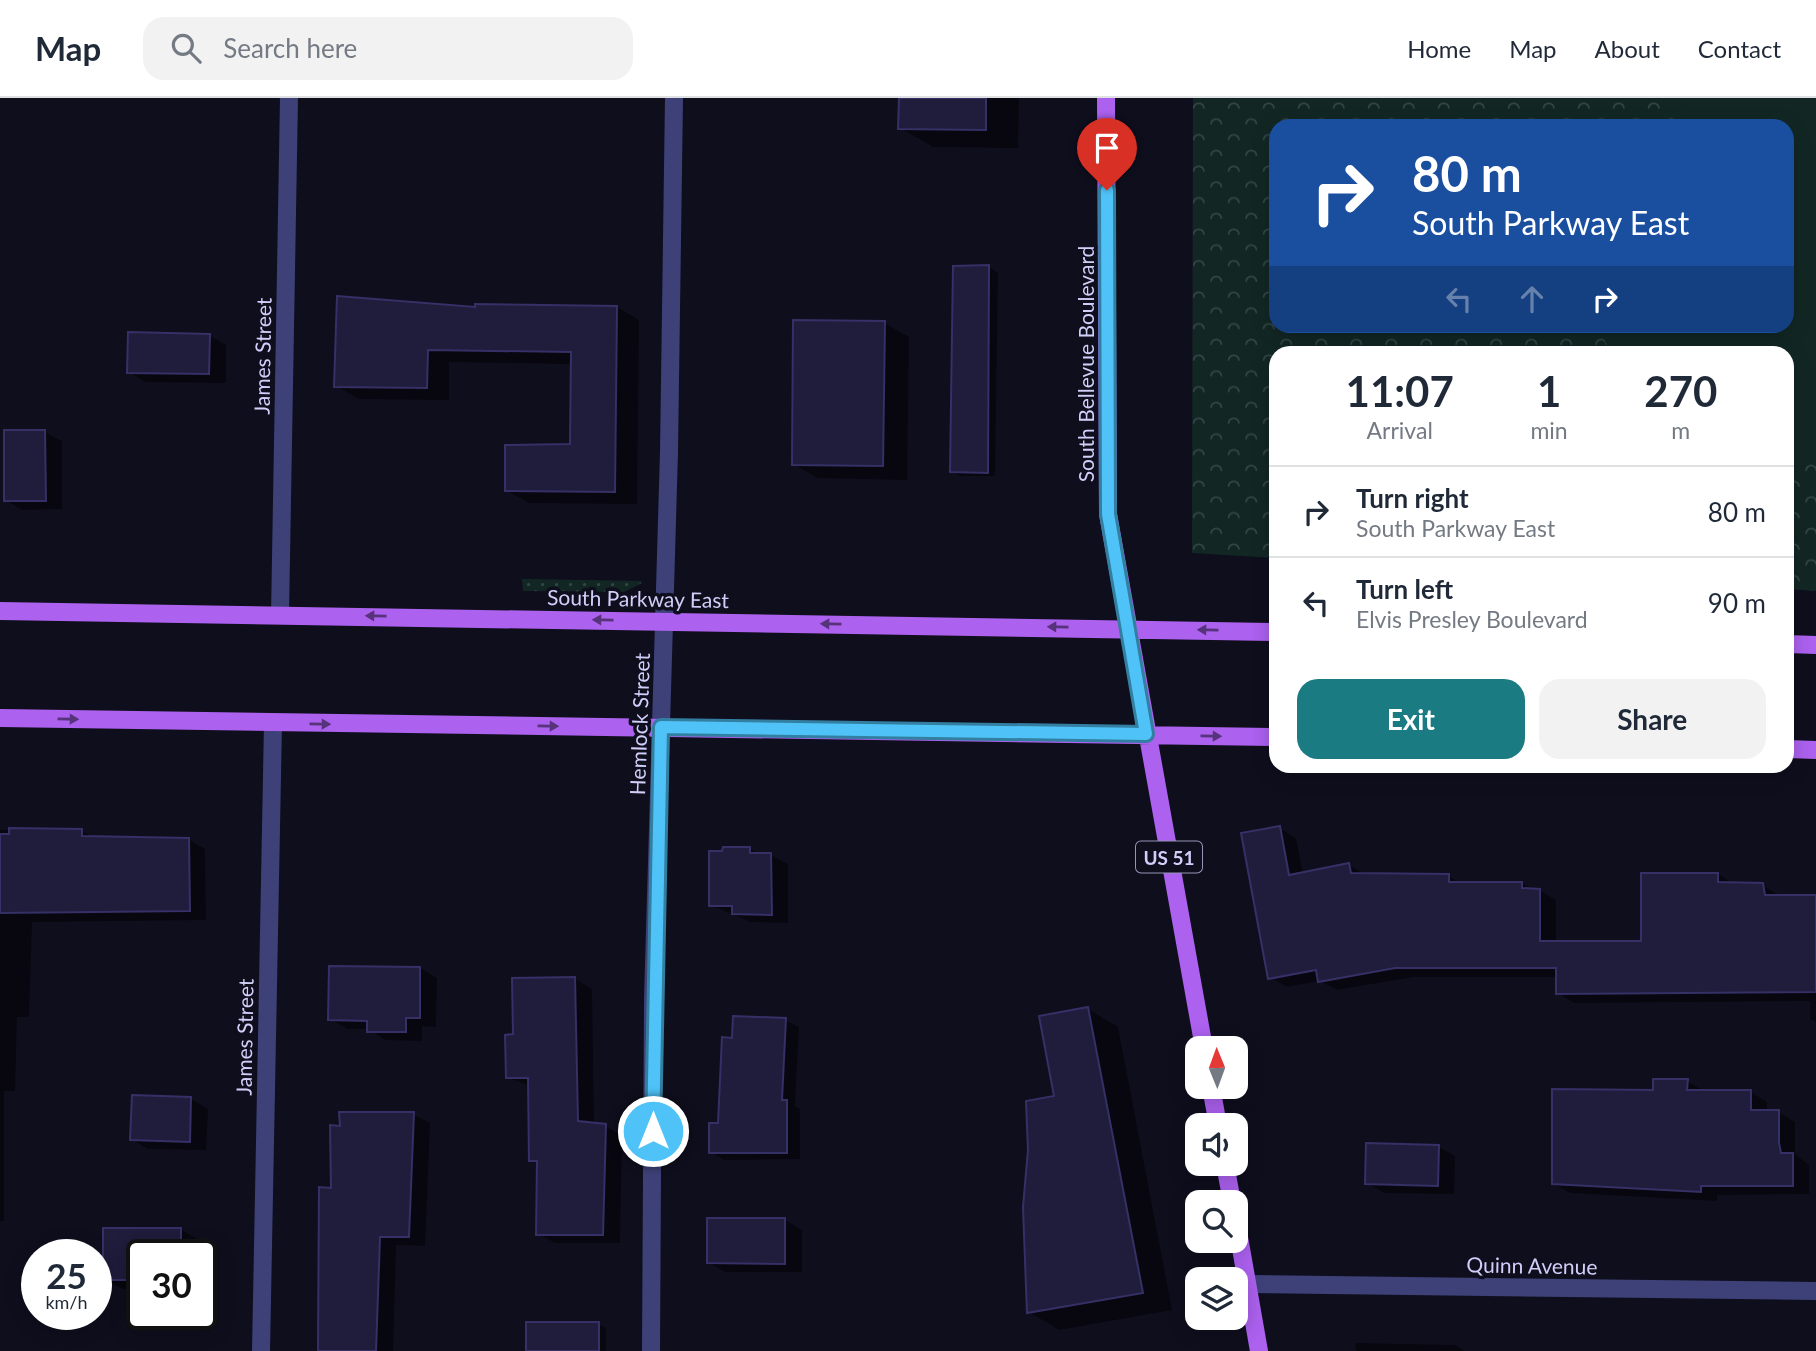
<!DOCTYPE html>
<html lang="en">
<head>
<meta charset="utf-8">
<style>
  body { margin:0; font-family:Lato,sans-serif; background:#f2f2f3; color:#1f2937; height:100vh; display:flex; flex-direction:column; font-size:26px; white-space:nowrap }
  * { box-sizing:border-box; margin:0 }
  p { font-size:23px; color:#747a83 }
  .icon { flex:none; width:38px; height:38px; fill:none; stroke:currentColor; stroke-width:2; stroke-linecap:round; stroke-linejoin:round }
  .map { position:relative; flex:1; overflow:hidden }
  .sheet { position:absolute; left:1269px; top:248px; width:525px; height:427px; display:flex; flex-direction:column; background:#fff; border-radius:21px; box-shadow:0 4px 18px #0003 }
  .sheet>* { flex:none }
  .hud { position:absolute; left:1269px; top:21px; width:525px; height:214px; border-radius:21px; box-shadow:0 4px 18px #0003; background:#1a4fa0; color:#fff; overflow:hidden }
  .needle { width:46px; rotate:359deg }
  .controls { position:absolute; left:1185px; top:938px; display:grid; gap:14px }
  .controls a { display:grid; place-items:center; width:63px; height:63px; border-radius:14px; background:#fff; box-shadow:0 4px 18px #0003; font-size:35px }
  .speed { position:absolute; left:21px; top:1141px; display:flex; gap:14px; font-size:35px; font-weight:700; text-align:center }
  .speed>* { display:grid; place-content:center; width:91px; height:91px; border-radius:50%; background:#fff; box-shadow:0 4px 18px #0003; line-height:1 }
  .speed small { font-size:18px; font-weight:400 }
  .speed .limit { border:4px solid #111; border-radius:10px; background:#fff; color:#111 }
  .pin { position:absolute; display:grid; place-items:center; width:60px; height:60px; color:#fff; margin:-72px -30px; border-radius:50% 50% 50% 0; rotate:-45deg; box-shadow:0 0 7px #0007 }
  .pin .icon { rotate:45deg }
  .me { position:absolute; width:77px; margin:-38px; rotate:0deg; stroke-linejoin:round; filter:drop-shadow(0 0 5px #0008) }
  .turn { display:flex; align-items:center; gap:24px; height:147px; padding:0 28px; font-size:32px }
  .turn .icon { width:91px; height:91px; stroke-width:2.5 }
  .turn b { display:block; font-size:49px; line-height:60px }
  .lanes { display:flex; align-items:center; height:66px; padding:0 28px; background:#0003; justify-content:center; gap:35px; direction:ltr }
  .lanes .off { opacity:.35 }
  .eta { display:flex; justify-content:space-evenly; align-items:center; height:119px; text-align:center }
  .eta b { font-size:42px; font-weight:700; line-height:49px }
  .cta { display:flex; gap:14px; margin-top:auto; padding:14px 28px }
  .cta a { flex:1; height:80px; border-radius:21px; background:#1b7b83; color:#fff; font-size:28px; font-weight:700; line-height:80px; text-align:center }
  .cta a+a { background:#f2f2f3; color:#1f2937 }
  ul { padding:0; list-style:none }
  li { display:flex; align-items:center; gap:21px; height:91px; padding:0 28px; border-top:2px solid #e0e1e3 }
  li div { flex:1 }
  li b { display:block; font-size:26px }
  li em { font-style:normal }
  header { display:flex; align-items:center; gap:42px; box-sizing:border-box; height:98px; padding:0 35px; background:#fff; border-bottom:2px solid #e0e1e3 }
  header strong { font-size:33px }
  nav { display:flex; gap:38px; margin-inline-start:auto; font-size:24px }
  .search { width:490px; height:63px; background:#f2f2f3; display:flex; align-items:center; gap:18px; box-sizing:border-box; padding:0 24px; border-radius:21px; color:#747a83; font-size:26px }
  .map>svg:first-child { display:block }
  .grass { fill:url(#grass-dots) }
  .park { fill:url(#park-crowns); fill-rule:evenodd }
  .pitch { fill:#122724 }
  .shadow { fill:#0007 }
  .building { fill:#1f1c3c; stroke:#353066; stroke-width:2 }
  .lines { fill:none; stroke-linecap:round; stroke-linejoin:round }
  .minor { stroke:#3d4178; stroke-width:18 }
  .major { stroke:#ac61ef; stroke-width:18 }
  .oneway { fill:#56337b }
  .route-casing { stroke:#337fa1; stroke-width:18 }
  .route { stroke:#4fc3f7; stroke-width:12 }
  .labels { text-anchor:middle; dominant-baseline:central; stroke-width:7; stroke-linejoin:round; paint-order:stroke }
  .shield { fill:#0f0e1d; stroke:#9695b8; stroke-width:2 }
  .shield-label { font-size:19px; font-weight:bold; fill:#d0cffa }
  .street-label { font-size:21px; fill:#d0cffa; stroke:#0f0e1d }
</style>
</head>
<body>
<header>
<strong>Map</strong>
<div class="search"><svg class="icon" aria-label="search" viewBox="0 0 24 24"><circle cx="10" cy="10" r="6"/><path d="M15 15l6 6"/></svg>Search here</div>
<nav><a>Home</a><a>Map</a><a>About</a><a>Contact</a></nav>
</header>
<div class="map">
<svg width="1816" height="1253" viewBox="0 0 1816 1253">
  <defs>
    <pattern id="grass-dots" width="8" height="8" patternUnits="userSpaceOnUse" patternTransform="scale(1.75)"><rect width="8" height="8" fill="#122724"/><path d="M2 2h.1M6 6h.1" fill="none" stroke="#334545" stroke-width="1.8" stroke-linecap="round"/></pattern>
    <pattern id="park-crowns" width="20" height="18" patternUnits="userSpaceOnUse" patternTransform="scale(1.75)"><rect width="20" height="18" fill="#122724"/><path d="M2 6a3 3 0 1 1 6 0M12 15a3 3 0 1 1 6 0" fill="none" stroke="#334545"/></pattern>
  </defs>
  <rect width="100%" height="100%" fill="#0f0e1d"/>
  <path class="grass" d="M522,481L641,483L642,485L624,494L523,493Z"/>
  <path class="park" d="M1193,0H1816V493L1787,491V256H1276V460L1192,455ZM1276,28H1787V228H1276Z"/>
  <path class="pitch" d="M1686,0H1816V367L1787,358V256L1611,255L1605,243L1604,228H1787V28H1670Z"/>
  <path class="shadow" d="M901,0H1019L1018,50L933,49L900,30Z
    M954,170H990L998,175L995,378H960L952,373Z
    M617,209L639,222L637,406L529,405L506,392L572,347V266L449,264V302L359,301L336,288L477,211Z
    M884,225L909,239L907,382L818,380L793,366Z
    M210,238L226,247V285L145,284L129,274Z
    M45,334L62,343V411L22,412L6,402Z
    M1279,730L1296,740L1303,776L1349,767L1366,777L1448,778L1461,786H1522L1539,792L1556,802V845H1643L1718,776L1734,786L1762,787L1780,798L1816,799V924L1810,921V903L1574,905L1558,895V879H1413L1337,892L1320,883L1287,889L1270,879Z
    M0,732L82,733L94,740L189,742L205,751L206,822L32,824L29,919H17L15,993H4V1123H0Z
    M750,751L760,757H771L788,766V825L750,824L711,807Z
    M420,870L437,880L436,929L422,928V943L385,942L369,931H347L330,921Z
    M575,881L592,891L594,1026L605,1028L622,1037L620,1145H555L538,1136L539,1067L531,1062L530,988L507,979L514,938Z
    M1088,911L1118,929L1172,1212L1059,1232L1029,1214L1056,999Z
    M785,922L799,929L795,1008L800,1011V1061L724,1062L711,1054L720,1026L734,942Z
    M1687,983L1704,993L1751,994L1767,1004V1014H1778L1795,1024V1056L1809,1067V1096L1717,1097V1103L1570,1095L1553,1085L1655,994Z
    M133,999L191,1001L208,1011L206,1052L148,1051L131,1041Z
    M413,1016L430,1025L425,1148L396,1147L393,1253H320L332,1091L341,1029Z
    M1439,1049L1455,1058L1454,1096L1384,1095L1367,1085Z
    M709,1122H785L802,1132V1174H725L708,1164Z
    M180,1131L197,1141L198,1157H142V1191H122L105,1181V1132Z
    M201,1159L204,1160V1191H201Z
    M598,1226L606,1230V1253H528Z
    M1355,1245L1455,1247L1465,1253H1356Z"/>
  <path class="building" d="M899,0H986V32L898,31Z
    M989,167L988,375L950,374L953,168Z
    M337,198L475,209V206L617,208L615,394L505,393V347L570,346L571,254L428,252L427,290L334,289Z
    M793,222L885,223L883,368L792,367Z
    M128,234L210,236L209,276L127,275Z
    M4,332H45L46,403H4Z
    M1280,728L1289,777L1349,765L1351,775L1449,776V784H1522V790L1540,791V843H1641V775H1718V784L1763,785L1765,797H1816V894L1556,896V870H1395L1318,884L1316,872L1268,881L1241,735Z
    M9,730L82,731V738L189,740L190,813L0,815V736H9Z
    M723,749H750V755H771L772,817L732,816V808H709V753H722Z
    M329,868L420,869V920H406V934H367V923L328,922Z
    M575,879L578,1023L606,1026L603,1137H536L537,1063H529L528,980H506L505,937L513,936L512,880Z
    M1088,909L1143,1195L1027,1215L1023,1109L1028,1052L1026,1003L1054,998L1039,918Z
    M733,918L786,920L782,1002H787V1055H709V1025H718L722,939L732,940Z
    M1653,981H1688L1687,992H1751V1012H1779V1045L1781,1055H1793V1088H1701V1094L1552,1086V991L1653,992Z
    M132,997L191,999L190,1044L130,1042Z
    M339,1014H414L409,1139H380L376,1253H318L319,1089L331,1090L330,1027L340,1028Z
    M1366,1045L1439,1047L1438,1088L1365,1086Z
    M707,1120H785V1166L707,1165Z
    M103,1130H181V1157H142V1182H103Z
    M526,1224H599V1253H526Z"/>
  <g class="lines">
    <path class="minor" d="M280,517L289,0
      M1247,1186L1816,1193
      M261,1253L273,625
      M651,1253L653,901L669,354L674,0"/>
    <path class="major" d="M1106,0L1108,416L1204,950
      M0,513L1276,534
      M1787,546L1816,547
      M0,620L1276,639
      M1787,651L1816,652
      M1211,989L1218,1027
      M1225,1066L1232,1104
      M1236,1122L1259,1253"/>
  </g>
  <defs><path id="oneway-solid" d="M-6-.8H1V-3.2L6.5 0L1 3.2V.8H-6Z" transform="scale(1.75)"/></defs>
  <g class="oneway">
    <use href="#oneway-solid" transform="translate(376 518) rotate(-179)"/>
    <use href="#oneway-solid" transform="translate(603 522) rotate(-179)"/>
    <use href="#oneway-solid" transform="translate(831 526) rotate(-179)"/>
    <use href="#oneway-solid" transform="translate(1058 529) rotate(-179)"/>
    <use href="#oneway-solid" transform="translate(1208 532) rotate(-179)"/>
    <use href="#oneway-solid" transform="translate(68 621) rotate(1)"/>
    <use href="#oneway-solid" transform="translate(320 626) rotate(1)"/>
    <use href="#oneway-solid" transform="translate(548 628) rotate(1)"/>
    <use href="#oneway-solid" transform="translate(1211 638) rotate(1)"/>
  </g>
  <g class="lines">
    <defs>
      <path id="route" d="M653,1033L661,629L1146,636L1108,416L1107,92"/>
    </defs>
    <use href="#route" class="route-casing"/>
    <use href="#route" class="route"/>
  </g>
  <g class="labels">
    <rect class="shield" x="1136" y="743.5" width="66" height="31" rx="5"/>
    <g class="shield-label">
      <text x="1169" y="759">US 51</text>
    </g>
    <g class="street-label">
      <text transform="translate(262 258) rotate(-89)">James Street</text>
      <text transform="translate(1085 266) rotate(-90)">South Bellevue Boulevard</text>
      <text transform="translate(638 500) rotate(1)">South Parkway East</text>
      <text transform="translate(639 626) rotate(-88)">Hemlock Street</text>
      <text transform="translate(244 939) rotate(-89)">James Street</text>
      <text transform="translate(1532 1167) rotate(1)">Quinn Avenue</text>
    </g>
  </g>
</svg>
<div class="controls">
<a><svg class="needle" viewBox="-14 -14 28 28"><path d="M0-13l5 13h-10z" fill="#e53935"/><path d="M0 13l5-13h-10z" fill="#747a83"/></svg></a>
<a><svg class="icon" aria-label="sound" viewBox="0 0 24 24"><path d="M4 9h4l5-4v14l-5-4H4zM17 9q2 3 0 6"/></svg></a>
<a><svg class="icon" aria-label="search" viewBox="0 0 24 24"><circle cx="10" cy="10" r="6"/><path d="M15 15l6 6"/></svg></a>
<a><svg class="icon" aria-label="layers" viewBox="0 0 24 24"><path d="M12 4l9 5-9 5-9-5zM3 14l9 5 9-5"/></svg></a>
</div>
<div class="speed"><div>25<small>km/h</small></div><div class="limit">30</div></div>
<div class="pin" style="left:1107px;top:92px;background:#d93025"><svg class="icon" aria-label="arrive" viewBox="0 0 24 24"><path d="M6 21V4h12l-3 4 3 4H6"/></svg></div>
<svg class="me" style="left:653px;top:1033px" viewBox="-20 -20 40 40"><circle r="17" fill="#4fc3f7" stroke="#fff" stroke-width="3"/><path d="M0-11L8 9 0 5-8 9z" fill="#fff"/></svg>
<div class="hud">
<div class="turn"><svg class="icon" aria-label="right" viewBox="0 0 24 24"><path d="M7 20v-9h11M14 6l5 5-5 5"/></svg><div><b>80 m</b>South Parkway East</div></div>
<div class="lanes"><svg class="icon off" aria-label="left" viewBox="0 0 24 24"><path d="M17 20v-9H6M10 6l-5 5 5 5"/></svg><svg class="icon off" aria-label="ahead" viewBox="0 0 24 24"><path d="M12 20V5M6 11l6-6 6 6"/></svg><svg class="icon" aria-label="right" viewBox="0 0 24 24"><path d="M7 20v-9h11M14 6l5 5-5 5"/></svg></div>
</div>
<section class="sheet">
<div class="eta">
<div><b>11:07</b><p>Arrival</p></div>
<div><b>1</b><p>min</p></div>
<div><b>270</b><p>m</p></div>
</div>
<ul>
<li><svg class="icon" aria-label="right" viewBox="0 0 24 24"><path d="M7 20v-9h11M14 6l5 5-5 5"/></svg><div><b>Turn right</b><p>South Parkway East</p></div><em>80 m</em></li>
<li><svg class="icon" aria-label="left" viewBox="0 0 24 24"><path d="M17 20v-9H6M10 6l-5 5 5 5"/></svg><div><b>Turn left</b><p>Elvis Presley Boulevard</p></div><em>90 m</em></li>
</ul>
<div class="cta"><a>Exit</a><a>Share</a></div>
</section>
</div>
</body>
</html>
